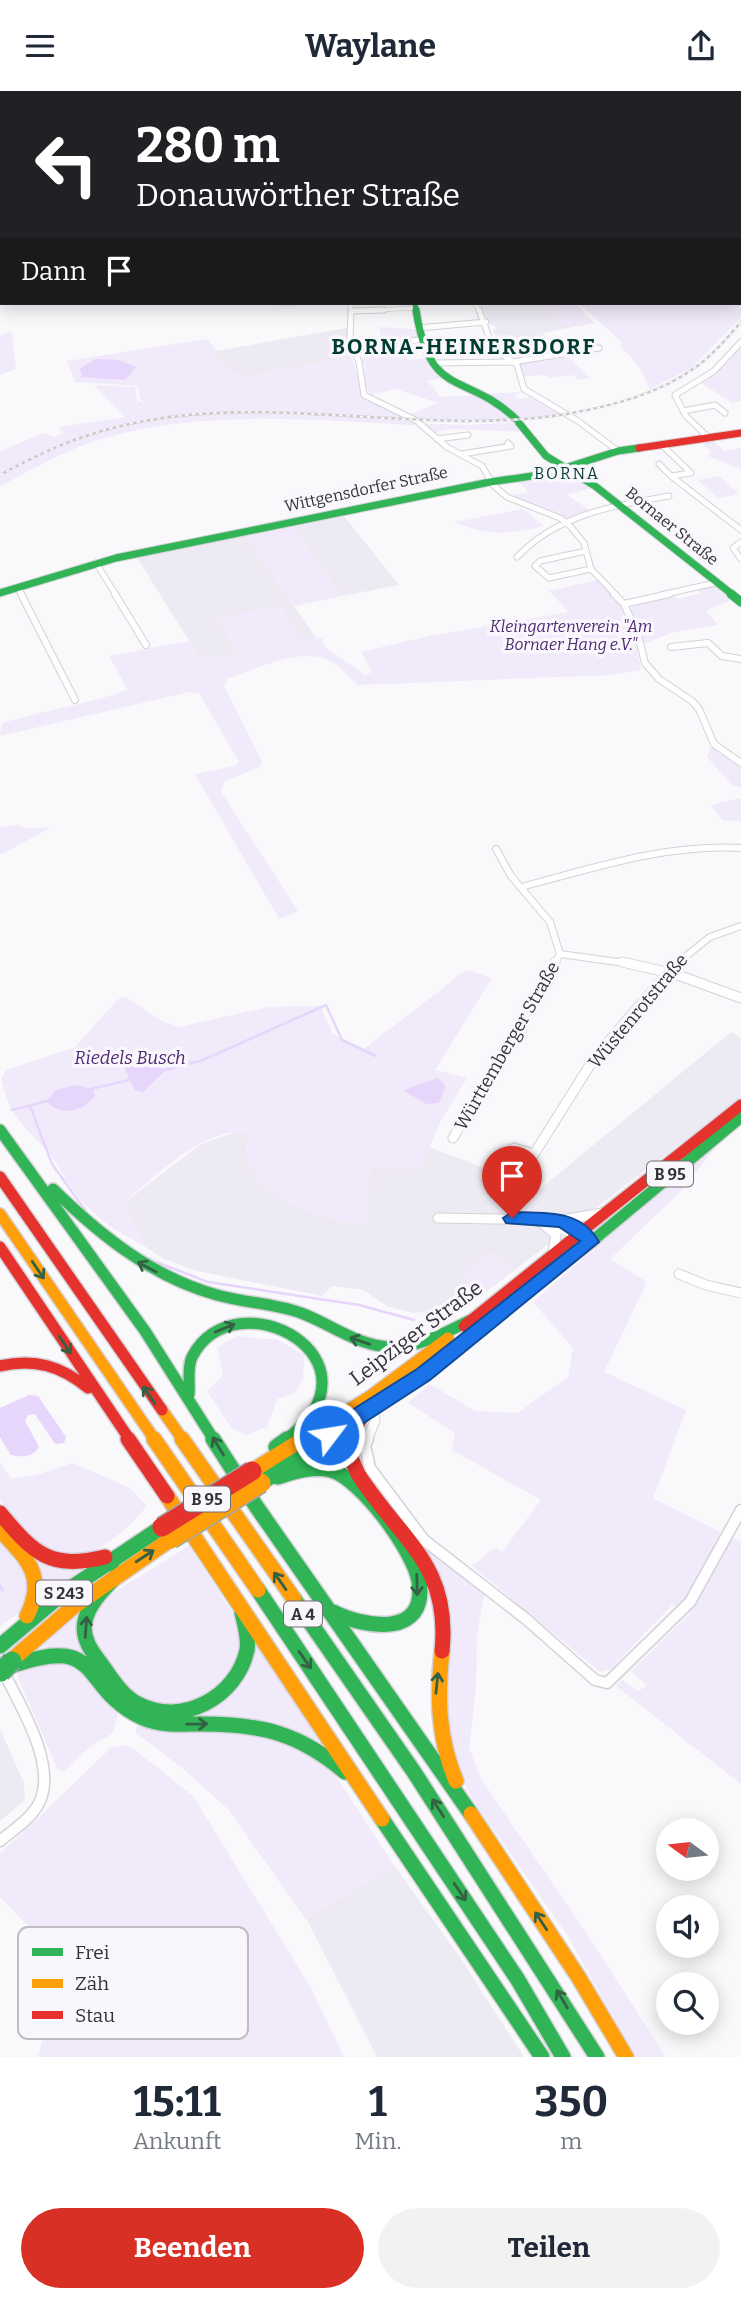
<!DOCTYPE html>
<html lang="de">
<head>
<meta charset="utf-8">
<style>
  body { margin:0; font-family:Bitter,serif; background:#f2f2f3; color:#1f2937; height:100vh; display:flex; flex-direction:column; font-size:26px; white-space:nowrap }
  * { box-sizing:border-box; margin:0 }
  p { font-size:23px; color:#747a83 }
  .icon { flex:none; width:38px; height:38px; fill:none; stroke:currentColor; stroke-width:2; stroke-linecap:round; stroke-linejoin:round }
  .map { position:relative; height:1966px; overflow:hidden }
  .panel { display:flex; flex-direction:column; background:#fff; flex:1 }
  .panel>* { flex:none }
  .hud { position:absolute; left:0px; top:0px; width:742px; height:214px; box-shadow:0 4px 18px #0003; background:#202124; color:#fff; overflow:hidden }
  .needle { width:46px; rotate:285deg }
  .buttons { position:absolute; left:656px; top:1727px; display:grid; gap:14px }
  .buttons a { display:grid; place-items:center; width:63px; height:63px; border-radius:50%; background:#fff; box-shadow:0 4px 18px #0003; font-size:35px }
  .pin { position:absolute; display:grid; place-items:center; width:60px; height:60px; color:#fff; margin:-72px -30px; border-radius:50% 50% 50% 0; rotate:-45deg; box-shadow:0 0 7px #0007 }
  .pin .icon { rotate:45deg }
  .me { position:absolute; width:77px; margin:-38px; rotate:59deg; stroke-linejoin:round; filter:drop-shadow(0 0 5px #0008) }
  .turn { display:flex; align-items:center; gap:24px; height:147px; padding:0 21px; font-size:32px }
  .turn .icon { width:91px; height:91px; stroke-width:2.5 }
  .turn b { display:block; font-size:49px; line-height:60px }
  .then { display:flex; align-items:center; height:66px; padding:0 21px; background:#0003; gap:14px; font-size:26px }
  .eta { display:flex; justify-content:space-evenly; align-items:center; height:119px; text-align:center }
  .eta b { font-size:42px; font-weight:700; line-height:49px }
  .cta { display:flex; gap:14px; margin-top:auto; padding:14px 21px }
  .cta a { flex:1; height:80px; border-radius:42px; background:#d93025; color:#fff; font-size:28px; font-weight:700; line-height:80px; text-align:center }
  .cta a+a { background:#f2f2f3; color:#1f2937 }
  header { display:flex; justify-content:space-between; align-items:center; height:91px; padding:0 21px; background:#fff; font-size:32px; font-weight:700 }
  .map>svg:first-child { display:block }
  .built { fill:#eeeaf3 }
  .green { fill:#f1eafa }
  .water { fill:#e7d6fc }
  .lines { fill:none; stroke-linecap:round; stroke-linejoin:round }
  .stream-far1 { stroke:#e7d6fc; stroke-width:2.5 }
  .stream { stroke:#e7d6fc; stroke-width:3.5 }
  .street-far4-casing { stroke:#d4d2d8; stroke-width:4.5 }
  .street-far3-casing { stroke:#d4d2d8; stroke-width:7 }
  .street-far2-casing { stroke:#d4d2d8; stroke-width:8 }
  .street-far1-casing { stroke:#d4d2d8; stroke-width:11 }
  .street-casing { stroke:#d4d2d8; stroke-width:13 }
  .fast-far4-casing { stroke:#d4d2d8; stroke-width:6 }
  .fast-far3-casing { stroke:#d4d2d8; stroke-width:9 }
  .fast-far2-casing { stroke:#d4d2d8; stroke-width:10 }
  .fast-far1-casing { stroke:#d4d2d8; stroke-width:14 }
  .fast-casing { stroke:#d4d2d8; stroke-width:18 }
  .slow-far1-casing { stroke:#d4d2d8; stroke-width:14 }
  .slow-casing { stroke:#d4d2d8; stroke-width:18 }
  .jam-far2-casing { stroke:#d4d2d8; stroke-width:9 }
  .jam-far1-casing { stroke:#d4d2d8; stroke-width:14 }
  .jam-casing { stroke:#d4d2d8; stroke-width:18 }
  .street-far4 { stroke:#fefefe; stroke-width:3.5 }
  .street-far3 { stroke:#fefefe; stroke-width:5 }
  .street-far2 { stroke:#fefefe; stroke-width:6 }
  .street-far1 { stroke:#fefefe; stroke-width:9 }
  .street { stroke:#fefefe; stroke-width:10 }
  .fast-far4 { stroke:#30b455; stroke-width:5 }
  .fast-far3 { stroke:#30b455; stroke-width:7 }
  .fast-far2 { stroke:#30b455; stroke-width:9 }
  .fast-far1 { stroke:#30b455; stroke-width:11 }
  .fast { stroke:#30b455; stroke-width:15 }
  .slow-far1 { stroke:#ff9f0a; stroke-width:11 }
  .slow { stroke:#ff9f0a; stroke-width:15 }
  .jam-far2 { stroke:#e5322d; stroke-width:7 }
  .jam-far1 { stroke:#e5322d; stroke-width:11 }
  .jam { stroke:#e5322d; stroke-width:15 }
  .rail-casing { stroke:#c8c8c9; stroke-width:2.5 }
  .rail { stroke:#f9f7fc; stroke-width:2; stroke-dasharray:3.5; stroke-linecap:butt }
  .fast-bridge-casing { stroke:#9da9a8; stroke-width:22; stroke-linecap:butt }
  .slow-bridge-casing { stroke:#9da9a8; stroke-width:22; stroke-linecap:butt }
  .jam-bridge-casing { stroke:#9da9a8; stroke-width:22; stroke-linecap:butt }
  .fast-bridge { stroke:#30b455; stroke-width:19 }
  .slow-bridge { stroke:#ff9f0a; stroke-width:19 }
  .jam-bridge { stroke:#e5322d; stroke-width:19 }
  .oneway { stroke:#346044 }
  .route { fill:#1a73e8; stroke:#114b97; stroke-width:2 }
  .labels { text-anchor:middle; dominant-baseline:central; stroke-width:7; stroke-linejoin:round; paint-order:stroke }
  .far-neighbourhood-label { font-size:16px; letter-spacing:2px; fill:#003c31; stroke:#f9f7fc }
  .far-street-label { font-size:16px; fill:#36323b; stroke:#f9f7fc }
  .far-park-label { font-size:16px; font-style:italic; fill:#502973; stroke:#f9f7fc }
  .shield { fill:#f9f7fc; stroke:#706d75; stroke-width:2 }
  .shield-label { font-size:16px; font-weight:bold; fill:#36323b }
  .street-label { font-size:18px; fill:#36323b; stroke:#f9f7fc }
  .park-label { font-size:18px; font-style:italic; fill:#502973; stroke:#f9f7fc }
  .far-district-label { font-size:21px; font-weight:bold; letter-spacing:2px; fill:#003c31; stroke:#f9f7fc }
  .near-street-label { font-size:21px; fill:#36323b; stroke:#f9f7fc }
  .key { fill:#f9f7fc; stroke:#bebcc2; stroke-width:2 }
  .key-label { font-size:19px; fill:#36323b }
</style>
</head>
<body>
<header><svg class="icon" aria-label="menu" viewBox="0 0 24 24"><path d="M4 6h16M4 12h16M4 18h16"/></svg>Waylane<svg class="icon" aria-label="share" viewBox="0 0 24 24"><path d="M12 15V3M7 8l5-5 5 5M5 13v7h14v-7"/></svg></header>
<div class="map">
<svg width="741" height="1966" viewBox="0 0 741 1966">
  <rect width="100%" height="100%" fill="#f9f8fb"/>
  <path class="built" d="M387,0H741V47L740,2H383Z
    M491,212H583L578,215L594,232L542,242L566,264L519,271L501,245H496L493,240L496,236L490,233L480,213Z
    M347,237L352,266L248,285L234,283L210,261Z
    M344,425L399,494L342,505L290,434Z
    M246,445L316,547L201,569L136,465Z
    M731,941L741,947V1006L465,1217L414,1222L388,1216L364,1199L332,1195L322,1205L193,1179L162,1167L144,1155L124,1112L201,1053L239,1040L252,1041L247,1060L252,1079L284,1108L303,1118L345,1131L366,1134L370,1077L419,1078L429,1056L540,1098Z
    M0,1638L24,1692L25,1709L0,1730Z
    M394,1774L461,1868L524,1966H377L306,1827Z"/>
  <path class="green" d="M741,140V227L690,278L650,298L640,277L620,254L623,252L580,214L740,212Z
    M574,213L592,232L565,235L548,216Z
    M379,236L414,238L420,247L357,259L351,246L381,245Z
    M12,241L16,278L0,284V244Z
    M741,247V310L732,312L700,291L718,281Z
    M207,248L216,259L211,262L235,283L248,285L352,266L365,310H370L415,332L465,334L517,331L525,341L451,338L436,341L439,347L425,335C313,329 182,315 76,357C50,368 24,382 0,396V360L44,342L54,346L63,343L59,337L66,335L125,326L94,294L135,296L137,309L147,314L140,308L138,295L75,291L67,270Z
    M406,257L408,269L429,267L430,276L445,287L427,290L441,306L478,304L514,328L419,329L408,324L438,312L396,298L373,303L376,307L369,305L370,301L363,294L365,275L360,268Z
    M566,264L590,287L578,289L573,284L549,287L547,284L522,285L519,271Z
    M523,301L513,305L520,308L529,306L561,323L518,328L486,303Z
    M713,350L724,360L741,357V378L708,365L711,361L702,352Z
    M570,383L592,397L567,404L592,421L566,427L510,405L529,401L519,391Z
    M719,385L739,403L718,407L698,389Z
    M523,418L544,435C507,443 491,446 455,431Z
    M290,434L342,505L294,515L246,445Z
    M597,489L629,520L636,511L674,504L678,508L701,502L697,497L712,493L731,509L706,520L718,534L674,541L643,553L638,544L634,545L641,579L609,584L358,594C350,587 343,578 334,572C303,553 259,578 228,587L224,595L262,671L259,676L224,691L221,701L298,820L279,828L195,683L234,675L239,671L199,602L189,601L0,645L2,632C44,620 86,613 128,599L109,565L189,550L202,569L286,550L237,559L217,528L280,514L300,548L322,547L325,556L365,584L372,581L361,561L430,545L569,521L549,500Z
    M711,655L741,674V697L731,693L707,666Z
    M741,707V730L723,729L710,714Z
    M16,734L27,737H50L0,764V736Z
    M466,879L492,887L435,979L467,987L441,1030L419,1078L370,1077L366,1134C330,1129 250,1109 248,1063C247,1056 250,1048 252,1041C204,1035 158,1083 124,1111L144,1155C117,1141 92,1125 73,1099C64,1088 59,1074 50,1063C24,1034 11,1029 1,988L6,979L75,956L118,908L126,906L162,930L179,936L268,916L320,915L333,943L364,958Z
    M728,1041L681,1100L610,1168L647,1191L604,1281L686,1319L653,1407L741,1451V1693L616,1595L622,1589L638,1600L647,1595L631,1580L690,1522L672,1514L611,1578L600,1581L472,1475L495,1457L502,1461L541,1409L452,1359L455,1342L408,1312L430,1293L475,1320L517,1322L568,1286L573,1257L533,1211Z
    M490,1159L512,1177L478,1205L466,1195L464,1181Z
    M237,1245L278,1249L304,1264L303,1288L295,1302L277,1308L267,1336L245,1344L231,1336L207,1300L223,1284L217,1256Z
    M348,1343L352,1382L300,1373Z
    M0,1371L12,1388L36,1384L73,1372L130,1397L147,1415C124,1443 78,1485 40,1456C25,1444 13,1424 0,1410Z
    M0,1451L30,1488C29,1518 23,1519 0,1536Z
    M189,1455L241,1535L244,1554L228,1592L196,1613L159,1615L124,1594L91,1546L97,1516L113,1502Z
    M430,1460L484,1503L477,1544L476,1598L469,1657L481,1688L585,1840L666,1966H635L568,1845L473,1709L451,1667L443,1634L452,1531L444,1492L427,1462Z
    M33,1467L79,1480L43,1512Z
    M79,1519L87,1565L40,1556Z
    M253,1547L328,1651L192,1627L223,1611Z
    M47,1566L72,1570L118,1623L112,1643L92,1654L63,1681L58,1679L17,1585L32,1571Z
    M140,1633L266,1641L322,1664L394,1774L305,1827L228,1718L183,1678L136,1642V1637Z
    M124,1654L134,1658L193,1705L311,1897L344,1966H38L62,1870L0,1806V1762C39,1728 74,1691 112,1656Z"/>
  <path class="water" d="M96,268L119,269L136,276L125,289L80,286L82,282L79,278Z
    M151,972L166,979L143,1001L135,999L123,975Z
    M438,987L446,995L439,1012L426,1013L403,999Z
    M76,994L93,998L95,1005C83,1021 60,1026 46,1010L56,999Z
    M29,1304L38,1305L66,1346L64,1352L55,1353L35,1323L28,1324L25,1330L39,1356C32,1367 22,1366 11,1364L0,1346V1317Z"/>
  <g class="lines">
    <path class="stream-far1" d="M165,979L203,969L326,914L342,949L376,965
      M91,998L129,989
      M30,1015L52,1073L88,1123
      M12,1019L47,1010
      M146,1167L208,1191L359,1214L414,1229"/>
    <path class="stream" d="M0,1495L2,1499"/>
    <defs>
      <path id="street-far4" d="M54,0L83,2
        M258,2L284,0
        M278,212H296
        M350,212L351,220
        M474,212L480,220
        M353,220L416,217"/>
      <path id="street-far3" d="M351,219L350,249L359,271L364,304L415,329
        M479,219L493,257L517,274L524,298L578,330L618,360
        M353,220L384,219
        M418,237L486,231
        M352,260L423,248
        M433,272L513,271L599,257
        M683,320L715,314L725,322
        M419,332L447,356L482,375L494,395L507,406L560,427L570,435L584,452L591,478L616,504
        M437,348L468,344
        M710,348L686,325L675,304L714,280L741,251
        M663,355L691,382L671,385L741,439
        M462,363L511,355L508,352
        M659,373L671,385
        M741,451L733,457L741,468
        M586,460L540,470L535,475L549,487L591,478
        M517,466C558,423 613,415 669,405
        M96,472L116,504
        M18,496L22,504
        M661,504L715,492"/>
      <path id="street-far2" d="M21,503L75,609
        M115,503L146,554
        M614,503L624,513L638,544L645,572L659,588L692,610L699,618L714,653L741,672
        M624,513L669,503
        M671,556L708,552L722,565L741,568
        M496,758L511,785L550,831L560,863L554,873
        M525,795C597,776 666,753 741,757
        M560,863L632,873
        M676,873L710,846L741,835"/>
      <path id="street-far1" d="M622,871L675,883L741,907
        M453,1047L555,871
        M514,1057L534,1063L595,966L677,871
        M438,1127L562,1129L603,1122
        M546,1130L578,1146
        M563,1130L582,1140L591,1151
        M542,1132L556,1144L553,1161
        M679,1183L706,1194L741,1202
        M367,1349L375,1330L374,1316"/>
      <path id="street" d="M368,1348L365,1354L370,1377L424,1449L526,1528L595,1589L607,1592L690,1511L741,1419
        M0,1750C13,1739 31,1728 39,1712C58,1675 20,1614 3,1580"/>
      <path id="fast-far4" d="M84,2L86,0
        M328,2L332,0
        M415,212L416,220"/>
      <path id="fast-far3" d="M416,219C430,310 464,279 516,328
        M519,332L546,365L595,395L733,504
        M0,502L116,467L490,391L546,383L618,360L639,357"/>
      <path id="fast-far2" d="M731,503L741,511"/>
      <path id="fast-far1" d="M0,1039L145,1240L214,1349
        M53,1098C100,1144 152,1186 217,1204C245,1212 274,1212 301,1222C331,1233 357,1255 391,1256C419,1257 446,1241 471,1229
        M591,1151L741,1026
        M189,1303C190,1292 187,1276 192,1266C235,1183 393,1269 285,1349
        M324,1349L423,1283L591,1151"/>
      <path id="fast" d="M213,1348L256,1415L471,1723
        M276,1356L287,1348
        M278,1386C295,1380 313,1375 331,1379C361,1387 414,1460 419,1490C428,1547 365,1537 333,1521
        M261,1392L327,1348
        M119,1482C106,1496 89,1511 85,1530C81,1547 92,1561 102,1574C112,1588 122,1605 138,1613C182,1636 237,1606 247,1559C249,1547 245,1534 242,1522
        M258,1499L518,1889L563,1966
        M294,1508L414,1681L597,1966
        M0,1555L62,1503L162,1436
        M14,1574C106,1543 78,1597 143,1627C161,1635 182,1633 202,1633C261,1633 299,1642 345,1681
        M382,1728L542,1966"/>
      <path id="slow-far1" d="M0,1123L155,1349
        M162,1319L183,1349
        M300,1349L370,1305L448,1247"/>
      <path id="slow" d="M154,1348L258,1499
        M182,1348L294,1508
        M252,1380L303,1348
        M167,1405L382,1728
        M0,1439C27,1468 47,1485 27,1525
        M442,1560C437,1606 438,1647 456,1690
        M13,1568L73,1516L171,1448
        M471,1723L579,1887L626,1966"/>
      <path id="jam-far2" d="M639,357L741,342"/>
      <path id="jam-far1" d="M0,1086L162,1319
        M576,1145L741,1014
        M0,1156L130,1349
        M464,1235L576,1145
        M0,1275C35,1267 61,1275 88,1297
        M351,1349L364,1323"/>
      <path id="jam" d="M128,1348L167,1405
        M351,1348V1367L358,1383C400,1449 451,1473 442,1560
        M0,1422C34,1463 50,1479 105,1466"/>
    </defs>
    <use href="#street-far4" class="street-far4-casing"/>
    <use href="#street-far3" class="street-far3-casing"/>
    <use href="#street-far2" class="street-far2-casing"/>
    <use href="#street-far1" class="street-far1-casing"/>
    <use href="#street" class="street-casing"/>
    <use href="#fast-far4" class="fast-far4-casing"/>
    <use href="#fast-far3" class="fast-far3-casing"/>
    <use href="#fast-far2" class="fast-far2-casing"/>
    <use href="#fast-far1" class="fast-far1-casing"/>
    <use href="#fast" class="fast-casing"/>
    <use href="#slow-far1" class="slow-far1-casing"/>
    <use href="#slow" class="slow-casing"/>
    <use href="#jam-far2" class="jam-far2-casing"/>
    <use href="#jam-far1" class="jam-far1-casing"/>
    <use href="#jam" class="jam-casing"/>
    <use href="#street-far4" class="street-far4"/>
    <use href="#street-far3" class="street-far3"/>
    <use href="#street-far2" class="street-far2"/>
    <use href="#street-far1" class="street-far1"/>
    <use href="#street" class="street"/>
    <use href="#fast-far4" class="fast-far4"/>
    <use href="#fast-far3" class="fast-far3"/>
    <use href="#fast-far2" class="fast-far2"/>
    <use href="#fast-far1" class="fast-far1"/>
    <use href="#fast" class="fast"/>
    <use href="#slow-far1" class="slow-far1"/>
    <use href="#slow" class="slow"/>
    <use href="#jam-far2" class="jam-far2"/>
    <use href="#jam-far1" class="jam-far1"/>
    <use href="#jam" class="jam"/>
    <defs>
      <path id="rail" d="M589,2L591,0
        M0,384C58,352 103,335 169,326C302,309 435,344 567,323C612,315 659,303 696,276C713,264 727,247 741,231"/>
    </defs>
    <use href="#rail" class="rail-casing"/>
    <use href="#rail" class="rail"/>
    <defs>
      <path id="fast-bridge" d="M1,1581L12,1570"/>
      <path id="slow-bridge" d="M171,1448L261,1392"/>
      <path id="jam-bridge" d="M162,1436L252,1380"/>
    </defs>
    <use href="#fast-bridge" class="fast-bridge-casing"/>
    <use href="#slow-bridge" class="slow-bridge-casing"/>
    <use href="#jam-bridge" class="jam-bridge-casing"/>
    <use href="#fast-bridge" class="fast-bridge"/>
    <use href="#slow-bridge" class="slow-bridge"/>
    <use href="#jam-bridge" class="jam-bridge"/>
  </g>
  <defs><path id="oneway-shaft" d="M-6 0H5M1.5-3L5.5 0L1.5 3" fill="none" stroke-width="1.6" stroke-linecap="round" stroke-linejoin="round" transform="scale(1.75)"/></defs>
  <g class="oneway">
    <use href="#oneway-shaft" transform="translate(147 1176) rotate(-152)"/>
    <use href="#oneway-shaft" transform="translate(38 1179) rotate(56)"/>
    <use href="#oneway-shaft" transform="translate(225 1237) rotate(-23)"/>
    <use href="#oneway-shaft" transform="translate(360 1250) rotate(-161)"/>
    <use href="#oneway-shaft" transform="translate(65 1254) rotate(56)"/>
    <use href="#oneway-shaft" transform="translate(149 1304) rotate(-125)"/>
    <use href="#oneway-shaft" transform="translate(218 1355) rotate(-122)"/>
    <use href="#oneway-shaft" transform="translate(145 1465) rotate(-33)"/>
    <use href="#oneway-shaft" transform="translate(280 1490) rotate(-125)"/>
    <use href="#oneway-shaft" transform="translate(417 1494) rotate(89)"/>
    <use href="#oneway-shaft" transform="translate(86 1536) rotate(-86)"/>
    <use href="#oneway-shaft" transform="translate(305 1569) rotate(55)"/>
    <use href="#oneway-shaft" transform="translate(437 1592) rotate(-84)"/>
    <use href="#oneway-shaft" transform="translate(197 1633) rotate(-1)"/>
    <use href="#oneway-shaft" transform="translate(438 1717) rotate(-123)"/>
    <use href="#oneway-shaft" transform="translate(460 1801) rotate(56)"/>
    <use href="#oneway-shaft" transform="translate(541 1830) rotate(-123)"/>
    <use href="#oneway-shaft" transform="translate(562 1908) rotate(-121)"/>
  </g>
  <path class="route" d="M512,1121C545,1122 581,1118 599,1151L430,1289L336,1350H322L319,1344L322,1338L417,1278L580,1150L559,1136L506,1132L503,1127Z"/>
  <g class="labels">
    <g class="far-neighbourhood-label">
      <text x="567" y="382">BORNA</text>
    </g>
    <g class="far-street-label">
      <text transform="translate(366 398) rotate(-12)">Wittgensdorfer Straße</text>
      <text transform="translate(672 435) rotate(39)">Bornaer Straße</text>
    </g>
    <g class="far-park-label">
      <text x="571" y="535">Kleingartenverein "Am<tspan x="571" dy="18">Bornaer Hang e.V."</tspan></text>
    </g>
    <g class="shield">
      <rect x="647" y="1070.5" width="46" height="25" rx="5"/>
      <rect x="184" y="1395.5" width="46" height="25" rx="5"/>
      <rect x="36" y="1489.5" width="56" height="25" rx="5"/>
      <rect x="284" y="1510.5" width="38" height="25" rx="5"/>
    </g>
    <g class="shield-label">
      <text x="670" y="1083">B 95</text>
      <text x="207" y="1408">B 95</text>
      <text x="64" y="1502">S 243</text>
      <text x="303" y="1523">A 4</text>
    </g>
    <g class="street-label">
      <text transform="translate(638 920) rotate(-50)">Wüstenrotstraße</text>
      <text transform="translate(507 955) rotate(-60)">Württemberger Straße</text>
    </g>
    <g class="park-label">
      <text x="130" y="967">Riedels Busch</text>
    </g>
    <g class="far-district-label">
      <text x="464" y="256">BORNA-HEINERSDORF</text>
    </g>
    <g class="near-street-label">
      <text transform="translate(416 1242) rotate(-37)">Leipziger Straße</text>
    </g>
  </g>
  <rect x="18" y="1836" width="230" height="112" rx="10" class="key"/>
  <rect x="32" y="1857" width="31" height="8" fill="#30b455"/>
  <rect x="32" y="1888" width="31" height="9" fill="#ff9f0a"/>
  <rect x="32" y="1920" width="31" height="8" fill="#e5322d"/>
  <g class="key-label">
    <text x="75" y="1868">Frei</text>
    <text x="75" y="1899">Zäh</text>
    <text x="75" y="1931">Stau</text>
  </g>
</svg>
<div class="buttons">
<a><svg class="needle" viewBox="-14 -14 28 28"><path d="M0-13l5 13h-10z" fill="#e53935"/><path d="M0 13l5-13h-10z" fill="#747a83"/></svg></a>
<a><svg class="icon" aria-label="sound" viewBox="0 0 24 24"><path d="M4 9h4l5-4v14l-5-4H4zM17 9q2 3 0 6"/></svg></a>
<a><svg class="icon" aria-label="search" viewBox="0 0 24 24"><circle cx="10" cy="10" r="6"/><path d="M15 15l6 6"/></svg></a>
</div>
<div class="pin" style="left:512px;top:1127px;background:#d93025"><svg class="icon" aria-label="arrive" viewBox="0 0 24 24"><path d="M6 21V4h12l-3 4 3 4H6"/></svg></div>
<svg class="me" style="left:329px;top:1344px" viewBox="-20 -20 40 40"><circle r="17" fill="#1a73e8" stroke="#fff" stroke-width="3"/><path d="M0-11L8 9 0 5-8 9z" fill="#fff"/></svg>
<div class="hud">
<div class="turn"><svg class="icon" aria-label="left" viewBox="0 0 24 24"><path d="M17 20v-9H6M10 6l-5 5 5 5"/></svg><div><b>280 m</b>Donauwörther Straße</div></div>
<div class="then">Dann<svg class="icon" aria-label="arrive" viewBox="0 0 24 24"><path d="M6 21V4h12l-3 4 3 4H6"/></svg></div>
</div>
</div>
<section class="panel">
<div class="eta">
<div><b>15:11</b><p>Ankunft</p></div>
<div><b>1</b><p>Min.</p></div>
<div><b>350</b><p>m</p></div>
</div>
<div class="cta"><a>Beenden</a><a>Teilen</a></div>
</section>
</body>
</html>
